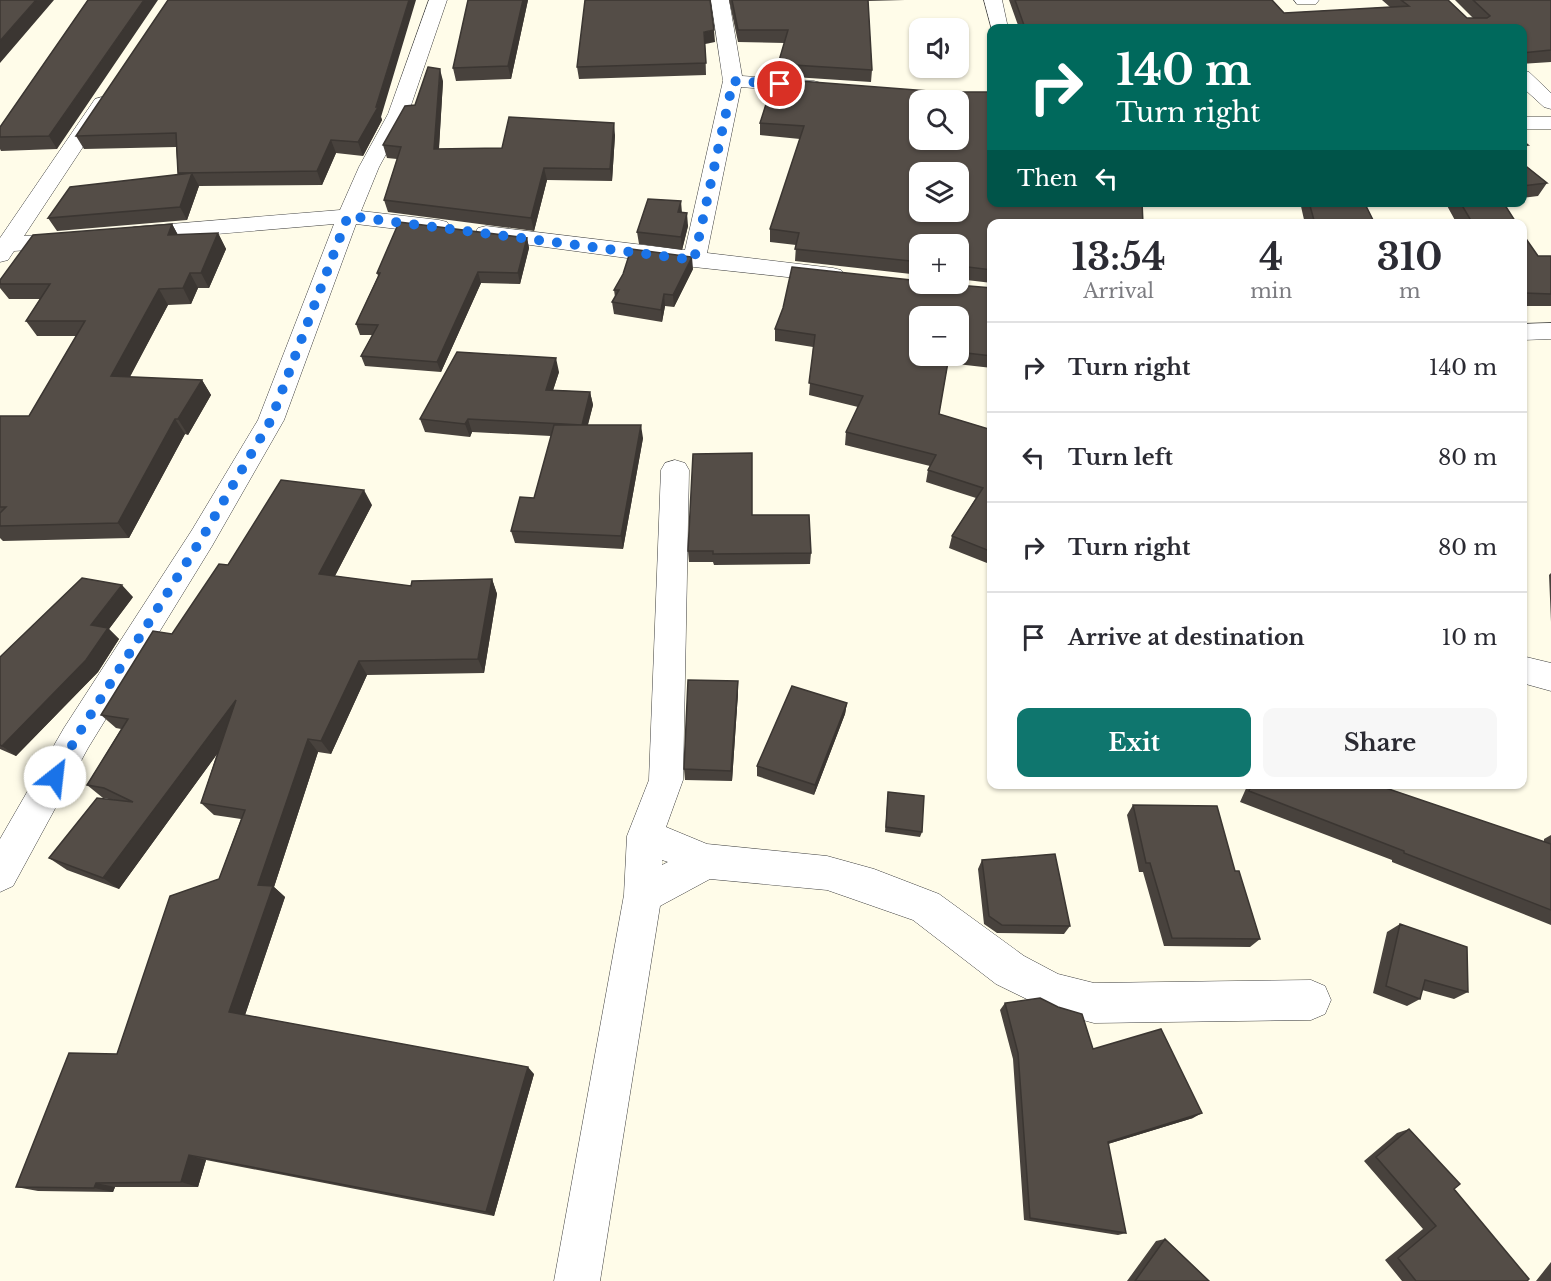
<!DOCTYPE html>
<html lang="en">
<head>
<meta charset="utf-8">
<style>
  body { margin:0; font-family:"Libre Baskerville",serif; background:#f7f7f7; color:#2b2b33; height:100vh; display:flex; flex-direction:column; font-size:22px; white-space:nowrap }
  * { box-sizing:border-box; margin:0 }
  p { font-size:20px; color:#7c7c81 }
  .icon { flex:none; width:33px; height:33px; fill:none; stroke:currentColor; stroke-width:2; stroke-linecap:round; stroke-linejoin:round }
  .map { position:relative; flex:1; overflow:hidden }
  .panel { position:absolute; left:987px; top:219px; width:540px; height:570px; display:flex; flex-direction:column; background:#fff; border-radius:12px; box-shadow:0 2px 4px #0004 }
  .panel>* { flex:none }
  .banner { position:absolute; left:987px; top:24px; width:540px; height:183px; border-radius:12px; box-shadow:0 2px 4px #0004; background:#00695c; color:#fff; overflow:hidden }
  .fabs { position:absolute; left:909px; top:18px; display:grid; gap:12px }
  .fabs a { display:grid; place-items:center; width:60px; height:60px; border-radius:12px; background:#fff; box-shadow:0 2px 4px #0004; font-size:30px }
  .pin { position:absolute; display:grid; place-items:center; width:51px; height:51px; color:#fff; margin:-26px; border:3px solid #fff; border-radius:50%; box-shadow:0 2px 6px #0007 }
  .me { position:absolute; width:66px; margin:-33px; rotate:29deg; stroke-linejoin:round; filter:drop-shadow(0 0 4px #0008) }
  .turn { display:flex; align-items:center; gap:21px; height:126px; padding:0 30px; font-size:27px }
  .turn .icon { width:78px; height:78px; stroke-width:2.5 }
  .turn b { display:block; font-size:42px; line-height:51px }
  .then { display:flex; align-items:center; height:57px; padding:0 30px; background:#0003; gap:12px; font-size:22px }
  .eta { display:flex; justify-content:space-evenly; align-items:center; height:102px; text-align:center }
  .eta b { font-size:36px; font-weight:800; line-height:42px }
  .button { display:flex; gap:12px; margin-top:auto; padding:12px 30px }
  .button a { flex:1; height:69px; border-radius:12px; background:#0f766e; color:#fff; font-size:24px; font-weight:800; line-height:69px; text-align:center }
  .button a+a { background:#f7f7f7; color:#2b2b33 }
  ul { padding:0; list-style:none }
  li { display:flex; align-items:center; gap:18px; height:90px; padding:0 30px; border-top:2px solid #e1e1e2 }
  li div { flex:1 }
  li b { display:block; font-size:22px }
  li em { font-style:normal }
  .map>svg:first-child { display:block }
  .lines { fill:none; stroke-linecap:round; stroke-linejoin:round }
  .minor-casing { stroke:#3e3e3e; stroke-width:1 }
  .minor { fill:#fff; fill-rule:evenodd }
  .wall { fill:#48423d; fill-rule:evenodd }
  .shaded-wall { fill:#3b3632 }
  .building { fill:#544d47; stroke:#3b3632; stroke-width:1.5; fill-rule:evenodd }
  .route { stroke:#1a73e8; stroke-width:10; stroke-dasharray:0 18 }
</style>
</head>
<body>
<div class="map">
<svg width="1551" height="1281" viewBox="0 0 1551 1281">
  <rect width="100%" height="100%" fill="#fffce9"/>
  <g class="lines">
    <defs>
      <path id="minor" d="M429,0H447L408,114L379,167L361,211L439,220L447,222L450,227L447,232L439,234L356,224L284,420L212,546L88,748L13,886L0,892V839L64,728L192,530L258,420L334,224L134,241L126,239L123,234L126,229L134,227L340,210L359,167L388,114Z
        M711,0H729L742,76L814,81L821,83L824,87L821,91L814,93L741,87L707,253L833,268L841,270L845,275L841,280L833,282L694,267L478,238L475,233L478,228L486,226L685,250L723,81Z
        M984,0H1002L1008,28L992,30Z
        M1294,0H1319L1316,4H1297Z
        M1522,70L1529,72L1551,93V109L1544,107L1522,87Z
        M102,97L109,99L112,103L24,236L69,233L77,235L80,240L77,245L69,247L14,251L8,260L0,262V238L95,99Z
        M1522,117H1551V129H1522Z
        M1551,323V339L1522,340V324Z
        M675,460L685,463L689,470L683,780L666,827L707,844L827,856L874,869L939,894L1024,956L1058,974L1094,983L1311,980L1325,986L1331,1000L1325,1014L1311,1020L1094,1023L1053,1012L996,984L913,920L827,890L710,879L660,906L600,1281H554L624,895L627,836L649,780L661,470L665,463ZM662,860L668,862L662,865Z
        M1522,656L1551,663V691L1522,683Z"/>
    </defs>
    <use href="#minor" class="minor-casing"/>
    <use href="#minor" class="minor"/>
  </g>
  <path class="wall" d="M88,0L57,149L1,151L0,149V127Z
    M468,0H528L511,79L456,81L453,68Z
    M729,0H905L868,1L872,70L871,82L778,76V64L785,43L738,42Z
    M1009,0H1272L1284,13L1390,7L1382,0H1448L1467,18H1473L1455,0H1551V62L1522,64V28H1019Z
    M715,42L705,44L706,75L579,79L577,67Z
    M774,79L992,224V283L958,279V244H920V275L795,261L796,245L770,242V229L800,139L760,135V123Z
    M443,81L439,149L502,148L615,135L612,181L547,180L534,231L388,212L384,200L397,159L387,158L383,145L415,105Z
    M381,117L382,120L363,156L336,153L322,185L199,186L187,220L57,231L48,218L179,175L178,173L176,147L84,149L76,136Z
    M1522,140L1528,145L1522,153Z
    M1522,163L1547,183L1538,196L1522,198Z
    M1300,202H1364L1375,224H1305Z
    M1445,202H1503L1517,224H1457Z
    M682,213L688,226L682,250L639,244L637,232Z
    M172,224L178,235L218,233L226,249L209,288H198L191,304L168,305L130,377L202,380L211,395L188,435L185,434L129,538L3,541L0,538V416H29L76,336H37L26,321L40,299H9L0,288V280Z
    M1522,233L1538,256H1551V306H1522Z
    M527,238L529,248L520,284L481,283L441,372L365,366L361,356L372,335H360L356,324L378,276L377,273Z
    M693,269L674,307L665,306L662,322L614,314L612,302L615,297L614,290Z
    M992,288V368L948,363L939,414L992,430V565L949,548L952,536L976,498L926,482L928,470L930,466L845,445L846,432L858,407L809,395L813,347L775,341V329ZM958,316V356H920Z
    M559,372L553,390L590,392L593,405L588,425L643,438L623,549L515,543L511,531L534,498L551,436L472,432L470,437L425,432L420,419Z
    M372,505L335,576L411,586L492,579L497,594L484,673L367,675L331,754L318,752L274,887L285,897L245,1015L534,1074L494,1216L206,1160L198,1187H115L113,1192L38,1191L16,1187L117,1054L219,879L241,819L214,815L201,803L217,754L119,889L67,870L49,858L120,801L103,798L87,785L121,729L116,728L101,715L172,634L228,565Z
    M752,515L811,553L810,564L714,565L713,562H689L688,551Z
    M1551,573V622L1549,575Z
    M133,597L109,629L119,639L98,672L16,756L0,749V657Z
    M738,681V693L732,781L685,780L684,769Z
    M847,703L845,714L814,795L757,776V766Z
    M1248,784H1374L1544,842V839L1551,835V925L1392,862V860L1240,802Z
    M888,792L922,832L920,837L885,832Z
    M1133,805L1235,871L1260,939L1250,947L1164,946L1143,872H1139L1127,815Z
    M982,860L1070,926L1064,934L997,933L984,924L978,869Z
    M1400,924L1468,992L1454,999L1422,990L1420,999L1407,1006L1373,993L1387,932Z
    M1005,1003L1193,1118L1108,1144L1126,1233L1118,1235L1024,1220L1013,1059L1000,1010Z
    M1409,1129L1454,1189L1527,1281H1402L1385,1260L1423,1229L1364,1161L1397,1133Z
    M1165,1239L1209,1281H1127L1156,1241Z
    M1551,1262V1281H1536Z"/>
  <path class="shaded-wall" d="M36,0H54L0,63V41Z
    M144,0H158L57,149L49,136Z
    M409,0H416L381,117L382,120L363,156L358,142L376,107Z
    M523,0H528L511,79L508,66Z
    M714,30L715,42L705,44L706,75L704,32Z
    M440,69L443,81L438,162L434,149Z
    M614,123L615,135L612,181L610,169Z
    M331,140L336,153L322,185L317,171Z
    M544,168L547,180L534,231L531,218Z
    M192,173L199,186L187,220L180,207Z
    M681,201L682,213L678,212Z
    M687,213L688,226L682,250L681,237Z
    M172,224L180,239L168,235Z
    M218,233L226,249L209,288L201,273Z
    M527,238L529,248L520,284L518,273Z
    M692,257L693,269L674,307L673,295Z
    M478,272L481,283L441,372L437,362Z
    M190,273L198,288L191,304L183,288Z
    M159,289L168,305L122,391L111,376Z
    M664,294L665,306L662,322L661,310Z
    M556,358L559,372L549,403L546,390Z
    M202,380L211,395L188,435L178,419Z
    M590,392L593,405L584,438L582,425Z
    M175,419L185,434L129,538L118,523Z
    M468,419L472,432L470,437L465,424Z
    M641,425L643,438L623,549L621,536Z
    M364,490L372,505L328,589L319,574Z
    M492,579L497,594L484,673L478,659Z
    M122,585L133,597L109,629L119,639L98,672L16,756L2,746L91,625Z
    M359,661L367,675L331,754L321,741Z
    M738,681V693L732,781L731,771Z
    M236,700L247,713L119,889L103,878Z
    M847,703L845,714L814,795L815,785Z
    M308,739L318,752L274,887L285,897L243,1021L229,1012L258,885Z
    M528,1067L534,1074L494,1216L486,1212Z
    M1202,1113L1193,1118L1101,1146L1108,1142Z
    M189,1155L206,1160L198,1187L181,1182Z
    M96,1183L115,1187L113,1192L94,1188Z"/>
  <path class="building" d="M0,0H36L0,41Z
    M88,0H144L49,136L0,137V127Z
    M168,0H409L376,107H378L358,142L331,140L317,171L178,173L176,133L76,136Z
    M468,0H523L508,66L453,68Z
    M585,0H710L714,30L704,32L706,63L577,67Z
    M732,0H868L872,70L778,64L788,30H738Z
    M1015,0H1272L1284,13L1409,6L1401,0H1448L1467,18H1487L1490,16L1473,0H1551V50L1522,53V28H1025Z
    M428,67L440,69L434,149L502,148L509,117L614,123L610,169L544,168L531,218L384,200L401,147L383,145L405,106L415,105Z
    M774,79L942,92H992V202H1142L1143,224H992V270L960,266L958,268V244H920V262L795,249L799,233L770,229L804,126L760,123ZM920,100H958V140H920ZM920,172H958V212H920Z
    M1522,140L1528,145H1522Z
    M1522,163L1547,183L1522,186Z
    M192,173L180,207L48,218L70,187Z
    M648,199L681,201L678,212L687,213L681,237L637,232Z
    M1309,202H1364L1375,224H1315Z
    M1460,202H1503L1517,224H1473Z
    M1264,221L1295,224H1265Z
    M399,222L527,238L518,273L478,272L437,362L361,356L378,325L356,324L380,273H377Z
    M172,224L168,235L218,233L201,273H190L183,288L159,289L111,376L202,380L178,419H175L118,523L0,526V513L6,507H0V416H29L85,321H26L50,284H0V280L33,235Z
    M1522,233L1538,256H1551V294L1522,293Z
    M631,249L692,257L673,295L664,294L661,310L612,302L619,290H614L623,274Z
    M792,267L920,281V284H946L992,288V356L958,352V316H920V356H949L939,414L992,430V552L952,536L983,488L928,470L936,455L846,432L863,396L809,383L815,335L775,329L783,308Z
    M457,352L556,358L546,390L590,392L582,425L468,419L465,424L420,419Z
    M554,425H641L621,536L511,531L520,497L534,498Z
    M752,453V515H809L811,553L713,554V551H688L693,454Z
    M281,480L364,490L319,574L411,586L412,581L492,579L478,659L359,661L321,741L308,739L258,885L273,886L229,1012L528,1067L486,1212L189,1155L181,1182L96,1183L94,1188L16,1187L69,1053L117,1054L170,896L219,879L245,810L201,803L236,700L103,878L49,858L97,798L133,802L104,788L87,785L128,719L101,715L153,631L172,634L219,564L228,565Z
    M82,578L122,585L91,625L108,628L86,660L2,746L0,745V657Z
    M688,680L738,681L731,771L684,769Z
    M792,686L847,703L815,785L757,766Z
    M1252,784H1374L1551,844V910L1404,853V851L1249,791Z
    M888,792L924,796L922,832L886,827Z
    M1133,805L1217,806L1235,871H1239L1260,939L1172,938L1150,863H1146Z
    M1055,854L1070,926L1002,925L989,916L982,860Z
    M1400,924L1467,947L1468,992L1425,980L1420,999L1386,986Z
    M1040,998L1058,1007L1082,1014L1093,1049L1161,1029L1202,1113L1108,1142L1126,1233L1030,1218L1018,1053L1005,1003Z
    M1409,1129L1460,1184L1454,1189L1529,1279L1527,1281H1416L1398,1258L1436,1226L1376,1157Z
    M1165,1239L1209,1281H1135Z"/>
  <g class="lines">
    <path class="route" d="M55,777L76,738L202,538L271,420L348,216L694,260L733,81L780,84"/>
  </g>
</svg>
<div class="fabs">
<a><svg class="icon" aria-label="sound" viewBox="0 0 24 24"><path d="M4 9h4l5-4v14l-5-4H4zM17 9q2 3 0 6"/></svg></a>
<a><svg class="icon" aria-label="search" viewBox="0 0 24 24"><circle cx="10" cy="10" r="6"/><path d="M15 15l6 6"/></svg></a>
<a><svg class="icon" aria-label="layers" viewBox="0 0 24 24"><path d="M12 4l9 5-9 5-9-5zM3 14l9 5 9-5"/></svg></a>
<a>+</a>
<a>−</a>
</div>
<div class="pin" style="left:780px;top:84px;background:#d93025"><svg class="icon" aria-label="arrive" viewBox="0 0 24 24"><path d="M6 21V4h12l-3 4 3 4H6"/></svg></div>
<svg class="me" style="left:55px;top:777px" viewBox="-20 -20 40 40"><circle r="19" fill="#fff"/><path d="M0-13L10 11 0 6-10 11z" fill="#1a73e8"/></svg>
<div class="banner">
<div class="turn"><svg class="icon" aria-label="right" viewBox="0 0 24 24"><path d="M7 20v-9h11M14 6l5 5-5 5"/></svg><div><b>140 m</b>Turn right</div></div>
<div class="then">Then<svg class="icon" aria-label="left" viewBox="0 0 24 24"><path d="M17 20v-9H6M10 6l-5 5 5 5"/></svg></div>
</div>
<section class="panel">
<div class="eta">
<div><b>13:54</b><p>Arrival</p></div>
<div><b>4</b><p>min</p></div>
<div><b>310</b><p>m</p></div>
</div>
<ul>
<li><svg class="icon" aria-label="right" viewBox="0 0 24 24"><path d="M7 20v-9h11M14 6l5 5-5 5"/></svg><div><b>Turn right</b></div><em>140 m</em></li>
<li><svg class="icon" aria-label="left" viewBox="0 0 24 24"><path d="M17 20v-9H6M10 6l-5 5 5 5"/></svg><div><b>Turn left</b></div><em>80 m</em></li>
<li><svg class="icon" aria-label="right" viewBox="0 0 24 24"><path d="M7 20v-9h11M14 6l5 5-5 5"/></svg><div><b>Turn right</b></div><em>80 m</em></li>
<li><svg class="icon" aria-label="arrive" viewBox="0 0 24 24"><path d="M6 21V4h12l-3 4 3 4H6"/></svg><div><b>Arrive at destination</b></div><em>10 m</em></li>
</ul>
<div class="button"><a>Exit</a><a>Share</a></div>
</section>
</div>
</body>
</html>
